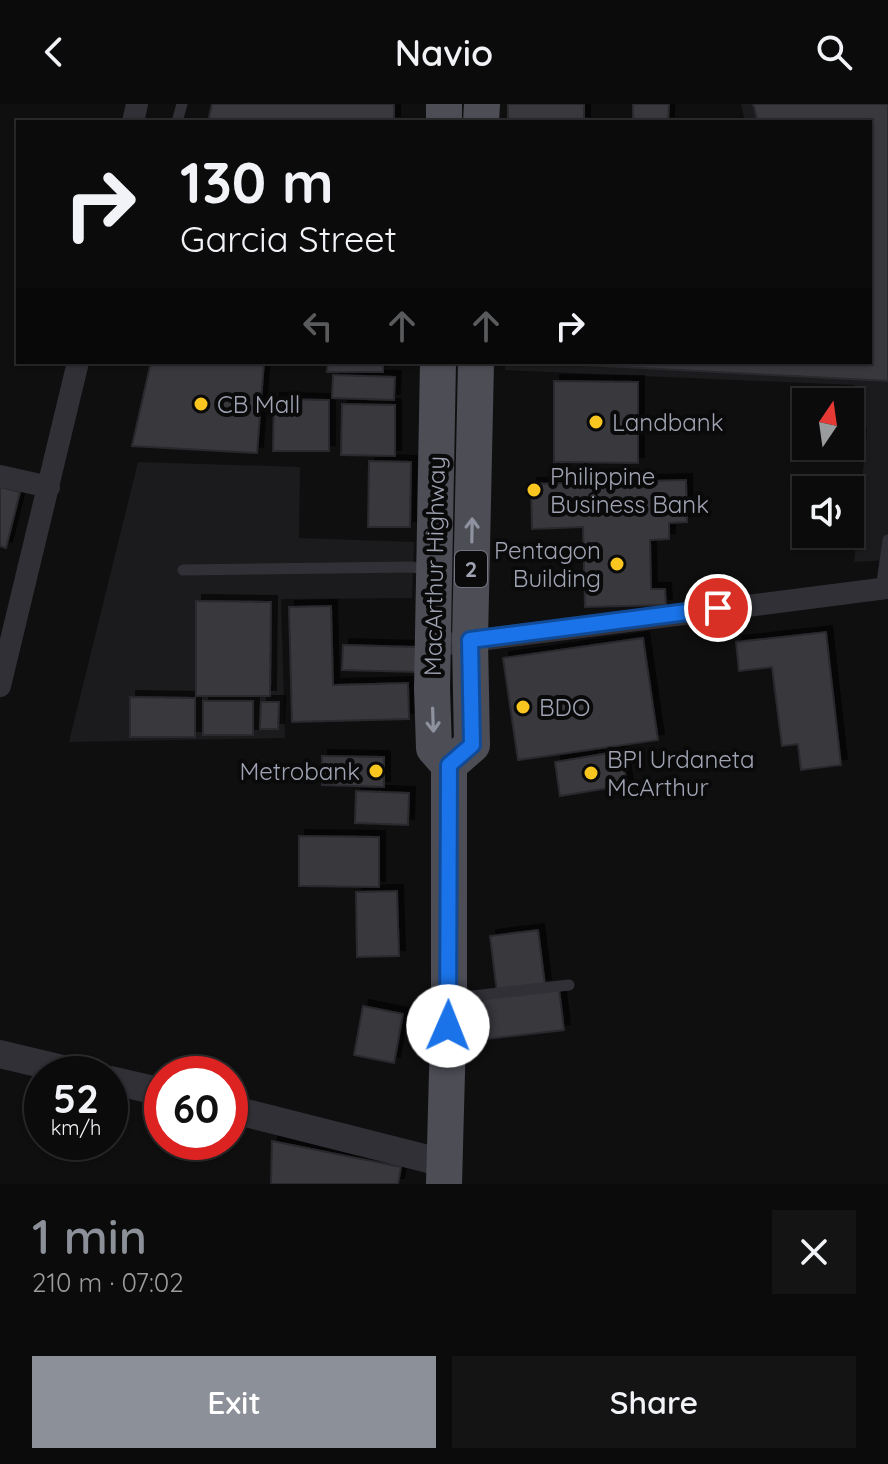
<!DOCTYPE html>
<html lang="en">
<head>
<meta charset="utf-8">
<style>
  body { margin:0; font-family:Quicksand,sans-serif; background:#141415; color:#f1f3f6; height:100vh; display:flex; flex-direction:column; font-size:30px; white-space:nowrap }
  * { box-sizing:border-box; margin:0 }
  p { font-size:26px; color:#9a9b9d }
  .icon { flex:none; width:44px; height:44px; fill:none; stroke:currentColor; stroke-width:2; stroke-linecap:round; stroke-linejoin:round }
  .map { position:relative; height:1080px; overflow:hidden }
  .details { display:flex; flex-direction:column; background:#0b0b0c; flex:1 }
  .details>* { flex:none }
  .guide { position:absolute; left:16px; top:16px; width:856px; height:244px; border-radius:0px; box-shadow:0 2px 6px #0004,0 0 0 2px #2b2b2d; background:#0b0b0c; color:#f1f3f6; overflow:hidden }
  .needle { width:52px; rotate:13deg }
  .fabs { position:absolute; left:792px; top:284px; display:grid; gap:16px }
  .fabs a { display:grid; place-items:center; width:72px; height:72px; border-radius:0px; background:#0b0b0c; box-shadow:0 2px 6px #0004,0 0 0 2px #2b2b2d; font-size:40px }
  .speed { position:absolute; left:24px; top:952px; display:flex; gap:16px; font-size:40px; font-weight:700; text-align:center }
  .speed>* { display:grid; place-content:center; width:104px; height:104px; border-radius:50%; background:#0b0b0c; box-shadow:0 2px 6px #0004,0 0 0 2px #2b2b2d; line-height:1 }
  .speed small { font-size:20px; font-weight:400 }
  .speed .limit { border:12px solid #d22; background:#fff; color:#111 }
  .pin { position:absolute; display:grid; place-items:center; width:68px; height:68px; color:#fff; margin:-34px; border:4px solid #fff; border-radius:50%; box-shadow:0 2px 8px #0007 }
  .me { position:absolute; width:88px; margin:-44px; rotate:1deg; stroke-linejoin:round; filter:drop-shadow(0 0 6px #0008) }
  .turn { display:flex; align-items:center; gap:28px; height:168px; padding:0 32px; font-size:36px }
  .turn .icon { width:104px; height:104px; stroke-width:2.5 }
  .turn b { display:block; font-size:56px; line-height:68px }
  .lanes { display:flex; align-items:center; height:76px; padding:0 32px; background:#0003; justify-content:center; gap:40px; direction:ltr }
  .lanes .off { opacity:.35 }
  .round { display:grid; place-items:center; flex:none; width:84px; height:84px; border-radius:0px; background:#141415 }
  .headline { display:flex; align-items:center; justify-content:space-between; height:136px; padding:0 32px }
  h1 { font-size:48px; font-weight:600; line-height:60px; color:#8c9099 }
  .button { display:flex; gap:16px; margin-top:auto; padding:16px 32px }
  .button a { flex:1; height:92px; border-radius:0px; background:#8c9099; color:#fff; font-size:32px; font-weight:600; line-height:92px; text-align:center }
  .button a+a { background:#141415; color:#f1f3f6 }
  header { display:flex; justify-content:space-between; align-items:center; height:104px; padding:0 32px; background:#0b0b0c; font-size:36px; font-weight:600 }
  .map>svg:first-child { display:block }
  .built { fill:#1b1b1d }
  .building { fill:#38393e; stroke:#29292d; stroke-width:2; filter:url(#shadow) }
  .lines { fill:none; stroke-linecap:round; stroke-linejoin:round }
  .service { stroke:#303036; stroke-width:11 }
  .minor { stroke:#303036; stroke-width:22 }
  .tertiary { stroke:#303036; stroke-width:28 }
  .primary { stroke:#4c4d55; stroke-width:36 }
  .oneway { stroke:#8e929f }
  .route-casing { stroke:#114b97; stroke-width:20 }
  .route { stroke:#1a73e8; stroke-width:14 }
  .poi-dot { fill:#f9c51f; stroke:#0a0a0b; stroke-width:3 }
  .labels { text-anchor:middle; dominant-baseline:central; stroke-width:8; stroke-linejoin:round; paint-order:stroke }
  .shield { fill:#0a0a0b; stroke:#727580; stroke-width:2 }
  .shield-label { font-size:22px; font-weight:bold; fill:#9fa3b2 }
  .poi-label { font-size:24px; fill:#9fa3b2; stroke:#0a0a0b; text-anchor:start }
  .street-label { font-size:24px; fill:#9fa3b2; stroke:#0a0a0b }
</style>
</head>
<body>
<header><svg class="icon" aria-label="back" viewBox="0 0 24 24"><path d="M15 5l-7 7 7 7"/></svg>Navio<svg class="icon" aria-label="search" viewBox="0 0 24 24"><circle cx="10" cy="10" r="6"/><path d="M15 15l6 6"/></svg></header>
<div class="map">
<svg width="888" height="1080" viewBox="0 0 888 1080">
  <defs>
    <filter id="shadow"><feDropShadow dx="6" dy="-6" stdDeviation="0" flood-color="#0009"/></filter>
  </defs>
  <rect width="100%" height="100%" fill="#0f0f10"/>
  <path class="built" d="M741,0H888V456L854,458L867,326L854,281L505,266V258H870V18H745Z
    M138,358L300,363L299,434L414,438L412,494L281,495L285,634L69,638Z"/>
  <path class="building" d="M212,0H394V18H208Z
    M508,0H584V18H508Z
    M633,0H669L668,18H633Z
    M753,0H888V277L545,259L870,258V18H758Z
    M151,258H264L257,349L132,342Z
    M328,258H383V268H327Z
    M333,271L395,273L394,296L332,294Z
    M554,277L638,278V359L554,358Z
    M274,295L329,296V347H273Z
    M342,300L395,301V352L341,351Z
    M369,357L411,358L410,423H368Z
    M686,376L687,418L669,419V435L650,436L651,485H665L666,501L585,503L583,423L532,425L531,380Z
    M0,383L20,388L6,444L0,442Z
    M196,497L271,498L270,592H196Z
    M331,502L333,581L408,579L409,615L292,618L289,503Z
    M826,528L841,661L801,666L798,640L782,642L772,563L739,567L736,538Z
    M643,534L658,636L518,656L503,554Z
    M343,541L417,543L416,568L342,566Z
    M130,593L195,594V633H130Z
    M203,597H253V631H203Z
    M261,598H279L278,625H260Z
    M621,647L627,681L560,692L555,658Z
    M322,652L384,653V683L322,681Z
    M356,687L409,689L408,721L355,719Z
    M299,732L379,733V783L299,782Z
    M397,787L399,852L357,853L356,788Z
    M538,826L545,881L497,888L490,832Z
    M559,885L564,926L487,935L482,894Z
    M363,902L403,910L394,959L354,951Z
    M272,1037L401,1063L398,1080H271Z"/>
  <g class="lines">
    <path class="service" d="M177,18L182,0
      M183,466L413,463L428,467
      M881,485L888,436
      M454,894L569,881"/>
    <path class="minor" d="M133,18L137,0
      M0,372L49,383
      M433,542L888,484
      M0,582L78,258"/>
    <path class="tertiary" d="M0,950L84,970
      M110,976L162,988
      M230,1005L444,1059"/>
    <path class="primary" d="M444,18V0
      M481,18L482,0
      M438,258L432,585L434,644L449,661V894L444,1080
      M449,661L472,641L470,536L476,258"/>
  </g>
  <defs><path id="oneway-shaft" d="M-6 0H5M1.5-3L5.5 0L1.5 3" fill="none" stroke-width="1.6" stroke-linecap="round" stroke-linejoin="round" transform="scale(2)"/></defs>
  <g class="oneway">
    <use href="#oneway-shaft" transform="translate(472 426) rotate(-89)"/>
    <use href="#oneway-shaft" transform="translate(433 616) rotate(88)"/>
  </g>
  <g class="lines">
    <defs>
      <path id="route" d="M448,922L449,661L472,641L470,536L718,504"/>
    </defs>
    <use href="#route" class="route-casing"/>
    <use href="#route" class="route"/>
  </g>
  <g class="poi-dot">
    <circle cx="201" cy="300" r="8"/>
    <circle cx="596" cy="318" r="8"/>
    <circle cx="534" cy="386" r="8"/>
    <circle cx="617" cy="460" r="8"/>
    <circle cx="523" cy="603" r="8"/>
    <circle cx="376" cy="667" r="8"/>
    <circle cx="591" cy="669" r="8"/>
  </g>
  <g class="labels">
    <rect class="shield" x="455" y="447" width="32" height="36" rx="6"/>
    <g class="shield-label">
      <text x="471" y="465">2</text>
    </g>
    <g class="poi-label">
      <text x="217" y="300">CB Mall</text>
      <text x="612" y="318">Landbank</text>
      <text x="550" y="372">Philippine<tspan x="550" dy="28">Business Bank</tspan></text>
      <text x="601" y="446" text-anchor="end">Pentagon<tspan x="601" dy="28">Building</tspan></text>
      <text x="539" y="603">BDO</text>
      <text x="607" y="655">BPI Urdaneta<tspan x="607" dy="28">McArthur</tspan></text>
      <text x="360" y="667" text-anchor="end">Metrobank</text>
    </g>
    <g class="street-label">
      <text transform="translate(434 462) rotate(-89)">MacArthur Highway</text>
    </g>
  </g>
</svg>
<div class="fabs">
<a><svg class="needle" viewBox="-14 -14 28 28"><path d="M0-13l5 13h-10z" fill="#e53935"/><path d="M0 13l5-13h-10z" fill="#9a9b9d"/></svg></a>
<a><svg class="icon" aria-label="sound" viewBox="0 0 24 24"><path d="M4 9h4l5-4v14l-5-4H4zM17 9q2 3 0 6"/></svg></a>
</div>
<div class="speed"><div>52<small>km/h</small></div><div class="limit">60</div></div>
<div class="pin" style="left:718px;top:504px;background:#d93025"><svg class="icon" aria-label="arrive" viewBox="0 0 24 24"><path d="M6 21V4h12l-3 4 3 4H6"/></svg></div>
<svg class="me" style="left:448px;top:922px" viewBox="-20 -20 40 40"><circle r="19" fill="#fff"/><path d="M0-13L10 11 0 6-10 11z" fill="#1a73e8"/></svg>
<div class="guide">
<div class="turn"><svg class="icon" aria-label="right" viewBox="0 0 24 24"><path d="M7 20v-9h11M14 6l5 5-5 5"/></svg><div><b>130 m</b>Garcia Street</div></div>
<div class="lanes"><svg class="icon off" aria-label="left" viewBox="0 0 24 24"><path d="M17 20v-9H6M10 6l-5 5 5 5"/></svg><svg class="icon off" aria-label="ahead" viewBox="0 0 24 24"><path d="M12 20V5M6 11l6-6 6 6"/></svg><svg class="icon off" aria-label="ahead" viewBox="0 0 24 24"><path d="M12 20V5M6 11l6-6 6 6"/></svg><svg class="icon" aria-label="right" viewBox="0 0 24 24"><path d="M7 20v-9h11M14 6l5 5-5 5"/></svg></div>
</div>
</div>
<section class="details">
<div class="headline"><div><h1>1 min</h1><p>210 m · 07:02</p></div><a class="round"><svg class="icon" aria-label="close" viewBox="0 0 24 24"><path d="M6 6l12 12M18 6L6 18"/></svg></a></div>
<div class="button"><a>Exit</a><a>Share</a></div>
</section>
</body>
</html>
